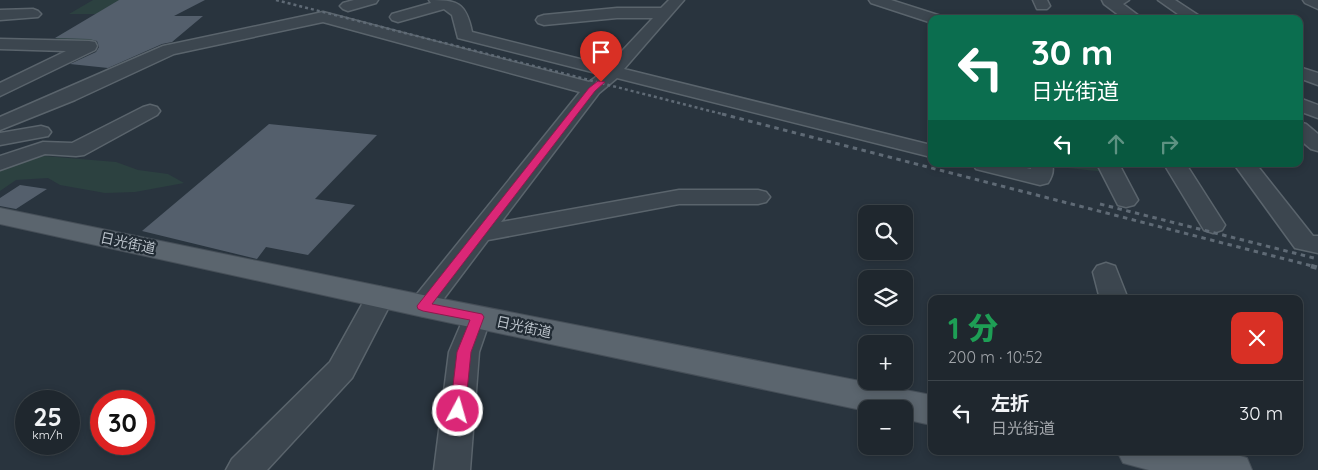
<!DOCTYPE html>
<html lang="ja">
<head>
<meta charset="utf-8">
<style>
  body { margin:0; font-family:Quicksand,"Noto Sans JP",sans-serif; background:#272f36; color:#f1f3f6; height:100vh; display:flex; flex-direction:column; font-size:19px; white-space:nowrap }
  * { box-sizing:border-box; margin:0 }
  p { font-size:16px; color:#a1a5aa }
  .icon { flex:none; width:28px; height:28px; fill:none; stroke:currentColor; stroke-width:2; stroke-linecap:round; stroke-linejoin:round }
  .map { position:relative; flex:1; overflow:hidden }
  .sheet { position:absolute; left:928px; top:295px; width:375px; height:160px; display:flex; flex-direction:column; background:#1f272e; border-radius:10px; box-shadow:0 2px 8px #0003,0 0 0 1px #3c444a }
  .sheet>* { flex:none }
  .top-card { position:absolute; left:928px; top:15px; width:375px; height:152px; border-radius:10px; box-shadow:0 2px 8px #0003,0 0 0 1px #3c444a; background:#0b6e4f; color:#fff; overflow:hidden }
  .buttons { position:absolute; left:858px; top:205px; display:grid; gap:10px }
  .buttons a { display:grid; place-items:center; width:55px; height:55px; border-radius:10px; background:#1f272e; box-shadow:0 2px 8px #0003,0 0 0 1px #3c444a; font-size:25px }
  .speed { position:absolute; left:15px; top:390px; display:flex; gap:10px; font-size:25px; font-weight:700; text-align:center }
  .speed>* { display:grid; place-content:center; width:65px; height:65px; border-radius:50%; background:#1f272e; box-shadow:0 2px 8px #0003,0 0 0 1px #3c444a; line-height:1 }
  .speed small { font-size:12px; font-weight:400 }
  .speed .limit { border:8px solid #d22; background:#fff; color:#111 }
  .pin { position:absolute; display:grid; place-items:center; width:42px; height:42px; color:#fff; margin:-51px -21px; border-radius:50% 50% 50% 0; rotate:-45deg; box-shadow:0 0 5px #0007 }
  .pin .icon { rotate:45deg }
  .me { position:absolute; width:55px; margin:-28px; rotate:6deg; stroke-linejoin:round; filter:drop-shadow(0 0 4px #0008) }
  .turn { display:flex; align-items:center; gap:18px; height:105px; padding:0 20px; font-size:22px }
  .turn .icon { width:65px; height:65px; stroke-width:2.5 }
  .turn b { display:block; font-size:35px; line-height:42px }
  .lanes { display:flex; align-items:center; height:48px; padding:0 20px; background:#0003; justify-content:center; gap:25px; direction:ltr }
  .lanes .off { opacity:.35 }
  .round { display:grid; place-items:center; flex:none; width:52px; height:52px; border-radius:10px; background:#272f36 }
  .summary { display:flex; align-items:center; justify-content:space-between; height:85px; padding:0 20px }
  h1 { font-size:30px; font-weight:800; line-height:38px; color:#1e9e55 }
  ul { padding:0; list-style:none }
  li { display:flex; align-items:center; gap:15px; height:65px; padding:0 20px; border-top:1px solid #3c444a }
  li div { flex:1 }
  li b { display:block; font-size:19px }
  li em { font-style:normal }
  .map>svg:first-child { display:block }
  .green { fill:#2c4140 }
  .building { fill:#545f6c }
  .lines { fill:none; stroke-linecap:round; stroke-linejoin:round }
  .minor-casing { stroke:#5a646c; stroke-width:3 }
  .major-casing { stroke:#464f58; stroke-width:2 }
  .minor { fill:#3c464f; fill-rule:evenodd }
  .major { fill:#5b656e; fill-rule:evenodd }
  .rail-far2 { stroke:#5f6a75; stroke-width:2.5; stroke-dasharray:3 3; stroke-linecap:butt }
  .rail-far1 { stroke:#5f6a75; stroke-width:3; stroke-dasharray:4.5 4.5; stroke-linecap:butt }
  .rail { stroke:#5f6a75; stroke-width:4.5; stroke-dasharray:6 6; stroke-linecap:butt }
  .route { fill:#db2777; stroke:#8e194d }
  .labels { text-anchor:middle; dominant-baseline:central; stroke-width:4.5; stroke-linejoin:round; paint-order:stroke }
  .street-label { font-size:14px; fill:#b9c1c9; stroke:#212b34 }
</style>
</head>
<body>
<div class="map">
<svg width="1318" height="470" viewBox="0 0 1318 470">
  <rect width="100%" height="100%" fill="#29343e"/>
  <path class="green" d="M93,0H201L93,41C83,43 64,45 56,38L65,32L87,27L106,14H69Z
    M44,156L116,162L138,170L168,174L184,183L135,192L105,193L60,185L48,178L16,180L0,191V170Z
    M1047,164H1102L1106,172L1048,166Z"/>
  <path class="building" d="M119,0H205L174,16H203L172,42L162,44L108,68L70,64L96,52L99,47L97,41L89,39L55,38Z
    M269,124L377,135L315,199L355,205L308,255L266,247L257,259L142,231Z
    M20,185L47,189L16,209L0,206V198Z"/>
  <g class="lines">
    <defs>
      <path id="minor" d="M354,0H378L376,3L348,11L343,9L340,6L343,3Z
        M429,0C457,0 466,2 472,32L608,66L653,18H617L544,25L538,23L536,20L538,17L544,15L617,8H661L669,0H684L624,69L931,145V157L617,78L599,93L501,222L679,190H758L766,192L770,197L766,202L758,204H679L488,240L433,313L423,316L413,313L409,306L413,299L580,92L323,22L174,54L75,100L0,130V117L163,46L323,12L589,82L600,74L458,38L452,15L444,9L398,22L392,20L390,17L392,14L431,3Z
        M869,0H891L941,16L943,19H931V23L929,22L871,3Z
        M1033,0H1047L1050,6L1047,9H1037Z
        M1102,0H1129L1123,4L1143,19H1124L1104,4Z
        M1158,0H1175L1204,19H1185Z
        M1303,0H1318V9L1305,3Z
        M33,9L38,11L41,14L38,17L0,20V10Z
        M0,39L89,41L95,42L97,46L95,50L0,96V83L66,51L0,49Z
        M1299,67L1318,73V85L1299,78Z
        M1299,98L1318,105V118L1299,111Z
        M150,105L157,107L160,111L157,115L84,155L76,156L45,154L0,170V156L43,142L72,143L143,107Z
        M1299,122L1306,124L1318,134V151L1311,149L1299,139Z
        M41,126L48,128L51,132L48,136L0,145V133Z
        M973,164H1010L1031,169L1030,164H1052C1054,170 1052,177 1048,183L1040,185L976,169Z
        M1097,164H1119L1138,200L1134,205L1126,207L1118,205Z
        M1164,164H1186L1225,225L1222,230L1213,233L1204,230Z
        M1234,164H1256L1313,236H1318V253L1295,248Z
        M1106,263L1115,266L1128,299H1100L1093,272L1097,266Z
        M380,287L390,290L394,297L352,378L267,470H226L232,459L330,362L370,290Z
        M477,307L487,310L491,317L479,352L470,470H434L449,352L467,310Z"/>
      <path id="major" d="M0,208L423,295L931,395V425L904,419V409H866V411L423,317L0,224Z
        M1117,451H1224L1247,458L1252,470H1149L1123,463Z"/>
    </defs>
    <use href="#minor" class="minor-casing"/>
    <use href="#major" class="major-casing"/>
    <use href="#minor" class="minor"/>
    <use href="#major" class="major"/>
    <path class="rail-far2" d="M276,0L726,115"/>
    <path class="rail-far1" d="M722,114L1316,267
      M1100,204L1318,259"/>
    <path class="rail" d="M1311,266L1318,268"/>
  </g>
  <path class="route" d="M598,81L605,82L595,91L432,304L482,314L484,317L471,352L465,411L463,415L458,417L453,415L450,411L457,352L470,320L423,311L418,309L417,306L589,88Z"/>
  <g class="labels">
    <g class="street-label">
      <text transform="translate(128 243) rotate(12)">日光街道</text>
      <text transform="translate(524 327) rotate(12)">日光街道</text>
    </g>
  </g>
</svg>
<div class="buttons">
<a><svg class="icon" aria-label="search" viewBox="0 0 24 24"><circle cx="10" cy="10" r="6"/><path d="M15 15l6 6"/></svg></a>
<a><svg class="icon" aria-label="layers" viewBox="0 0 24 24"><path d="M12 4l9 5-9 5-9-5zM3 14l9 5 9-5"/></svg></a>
<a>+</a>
<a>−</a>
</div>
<div class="speed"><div>25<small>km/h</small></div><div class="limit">30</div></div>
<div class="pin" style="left:601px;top:82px;background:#d93025"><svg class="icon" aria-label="arrive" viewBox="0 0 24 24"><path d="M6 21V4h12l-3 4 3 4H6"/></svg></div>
<svg class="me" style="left:458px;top:411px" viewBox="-20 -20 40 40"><circle r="17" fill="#db2777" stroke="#fff" stroke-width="3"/><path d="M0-11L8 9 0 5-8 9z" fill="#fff"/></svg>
<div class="top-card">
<div class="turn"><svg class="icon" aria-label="left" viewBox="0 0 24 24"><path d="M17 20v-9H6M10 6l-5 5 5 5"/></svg><div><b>30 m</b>日光街道</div></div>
<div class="lanes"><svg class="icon" aria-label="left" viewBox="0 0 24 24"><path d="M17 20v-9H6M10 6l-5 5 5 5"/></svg><svg class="icon off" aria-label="ahead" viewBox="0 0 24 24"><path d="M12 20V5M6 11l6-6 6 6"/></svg><svg class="icon off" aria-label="right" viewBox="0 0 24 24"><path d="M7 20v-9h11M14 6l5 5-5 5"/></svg></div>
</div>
<section class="sheet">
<div class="summary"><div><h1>1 分</h1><p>200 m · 10:52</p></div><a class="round" style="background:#d93025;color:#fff"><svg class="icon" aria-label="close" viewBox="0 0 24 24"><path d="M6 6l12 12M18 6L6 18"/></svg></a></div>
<ul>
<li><svg class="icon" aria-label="left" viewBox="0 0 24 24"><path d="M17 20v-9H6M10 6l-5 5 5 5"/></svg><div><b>左折</b><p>日光街道</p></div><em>30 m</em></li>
</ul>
</section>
</div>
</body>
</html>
